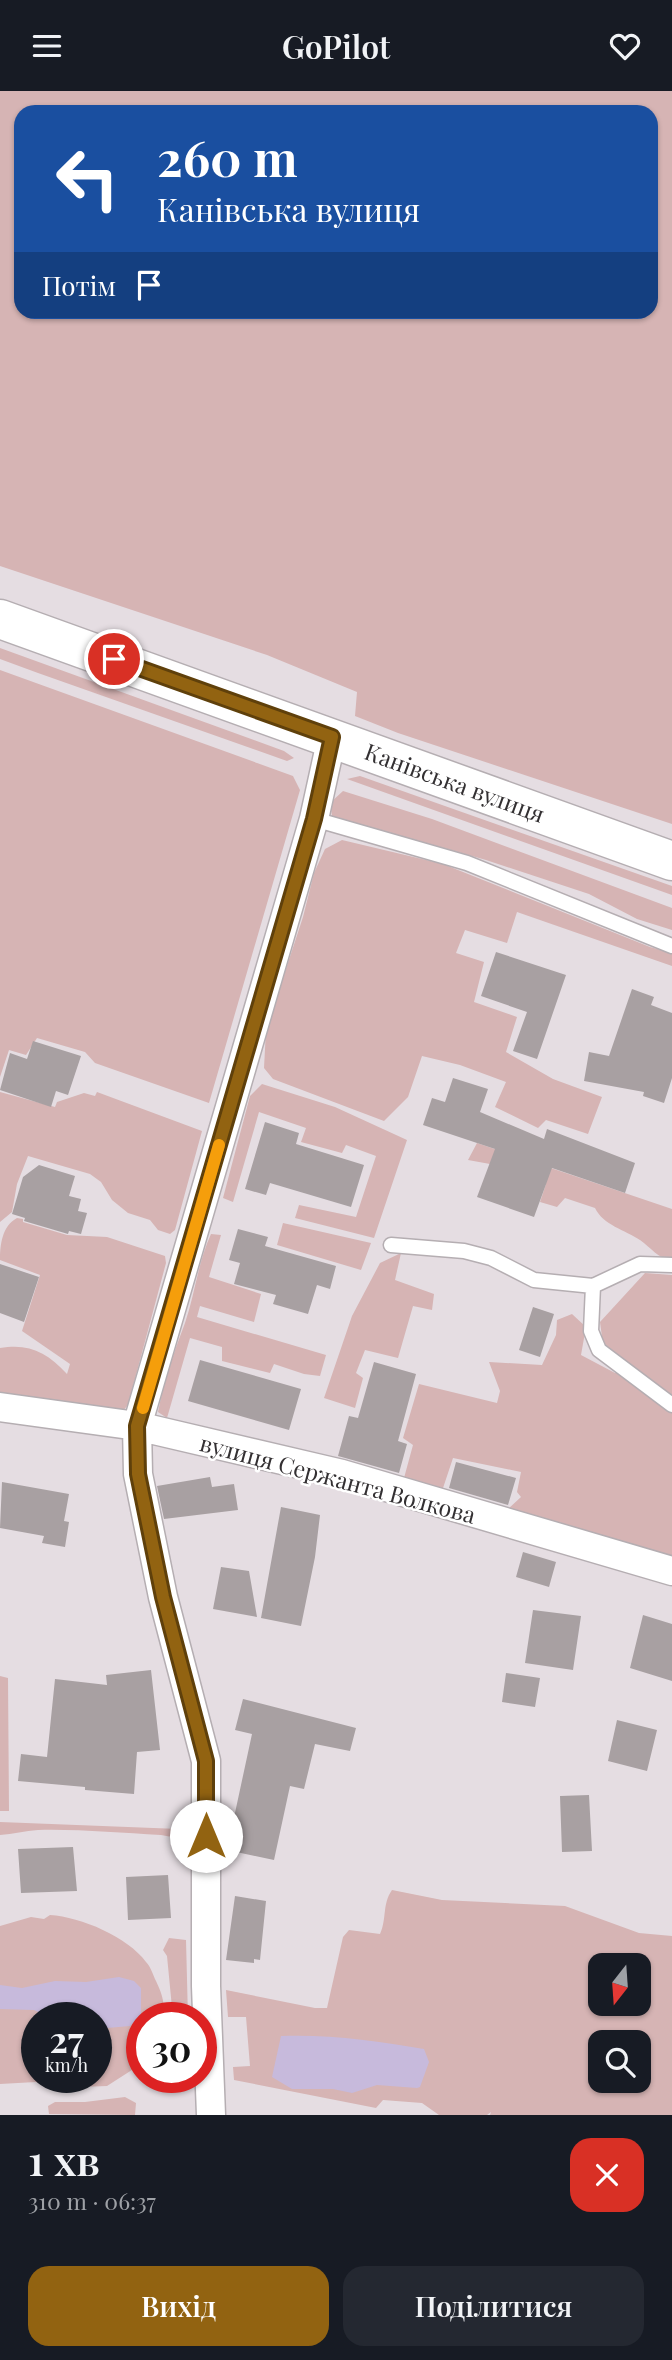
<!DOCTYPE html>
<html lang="uk">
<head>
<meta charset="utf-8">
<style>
  body { margin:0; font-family:"Playfair Display",serif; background:#242831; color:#f1f3f6; height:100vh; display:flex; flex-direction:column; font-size:26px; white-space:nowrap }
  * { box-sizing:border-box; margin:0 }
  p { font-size:23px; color:#9ea1a6 }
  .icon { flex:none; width:38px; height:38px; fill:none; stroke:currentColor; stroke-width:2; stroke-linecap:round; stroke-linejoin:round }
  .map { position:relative; height:2024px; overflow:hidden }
  .side { display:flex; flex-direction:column; background:#171b24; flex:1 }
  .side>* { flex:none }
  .hud { position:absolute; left:14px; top:14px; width:644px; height:214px; border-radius:21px; box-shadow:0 2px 5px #0004; background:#1a4fa0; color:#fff; overflow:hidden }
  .needle { width:46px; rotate:197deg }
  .tools { position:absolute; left:588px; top:1862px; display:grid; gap:14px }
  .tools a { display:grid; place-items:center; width:63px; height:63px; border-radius:14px; background:#171b24; box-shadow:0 2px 5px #0004; font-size:35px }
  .speed { position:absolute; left:21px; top:1911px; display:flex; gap:14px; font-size:35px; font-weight:700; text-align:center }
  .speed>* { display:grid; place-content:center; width:91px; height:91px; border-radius:50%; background:#171b24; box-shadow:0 2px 5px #0004; line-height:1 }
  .speed small { font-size:18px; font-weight:400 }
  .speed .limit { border:10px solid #d22; background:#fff; color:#111 }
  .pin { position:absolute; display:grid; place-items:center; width:60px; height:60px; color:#fff; margin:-30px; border:4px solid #fff; border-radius:50%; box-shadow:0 2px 7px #0007 }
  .me { position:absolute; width:77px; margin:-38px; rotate:0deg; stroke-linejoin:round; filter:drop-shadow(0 0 5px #0008) }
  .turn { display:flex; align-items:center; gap:24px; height:147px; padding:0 28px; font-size:32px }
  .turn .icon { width:91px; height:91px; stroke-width:2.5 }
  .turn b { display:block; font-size:49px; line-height:60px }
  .then { display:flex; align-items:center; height:66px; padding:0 28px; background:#0003; gap:14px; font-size:26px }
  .round { display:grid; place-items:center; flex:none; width:74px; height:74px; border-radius:21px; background:#242831 }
  .overview { display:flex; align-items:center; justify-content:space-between; height:119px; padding:0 28px }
  h1 { font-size:42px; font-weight:600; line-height:52px }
  .button { display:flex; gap:14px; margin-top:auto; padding:14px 28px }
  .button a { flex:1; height:80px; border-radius:21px; background:#926311; color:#fff; font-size:28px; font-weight:600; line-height:80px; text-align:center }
  .button a+a { background:#242831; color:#f1f3f6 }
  header { display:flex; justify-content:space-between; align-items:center; height:91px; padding:0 28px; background:#171b24; font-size:32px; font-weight:600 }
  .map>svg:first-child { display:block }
  .green { fill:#d6b4b4; fill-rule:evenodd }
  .water { fill:#c7badc }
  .building { fill:#a8a0a2 }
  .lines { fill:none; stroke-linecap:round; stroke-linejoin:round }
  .service-casing { stroke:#b5aeb2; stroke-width:17 }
  .minor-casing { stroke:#b5aeb2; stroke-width:31 }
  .primary-casing { stroke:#b5aeb2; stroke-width:41 }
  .service { stroke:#fff; stroke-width:14 }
  .minor { stroke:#fff; stroke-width:28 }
  .primary { stroke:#fff; stroke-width:38 }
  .route-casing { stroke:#5f400b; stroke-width:18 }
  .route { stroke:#926311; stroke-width:12 }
  .slow { stroke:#f59e0b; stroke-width:12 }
  .labels { text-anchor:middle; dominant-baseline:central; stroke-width:5; stroke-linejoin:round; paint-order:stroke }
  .street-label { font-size:23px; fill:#333032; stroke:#fff }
</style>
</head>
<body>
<header><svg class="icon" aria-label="menu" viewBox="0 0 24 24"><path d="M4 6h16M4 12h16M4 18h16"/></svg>GoPilot<svg class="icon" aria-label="heart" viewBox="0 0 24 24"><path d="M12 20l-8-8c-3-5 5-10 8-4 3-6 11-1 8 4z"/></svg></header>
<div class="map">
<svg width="672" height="2024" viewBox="0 0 672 2024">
  <rect width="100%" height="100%" fill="#e5dde2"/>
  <path class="green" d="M0,0H672V733L398,642L355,625L357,601L267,564L0,475ZM21,21H651V220H21Z
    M0,557L284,660L294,667L287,670L38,582L0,568Z
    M0,579L293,685L300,699L209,1012L95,972L85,961L37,947L26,964L9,959L0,986Z
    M360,685L672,795V804L347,688Z
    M343,700L432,728L672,817V839L637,828L589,803L486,769L332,725L330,712Z
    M342,749L443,773L650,856L672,862V875L517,821L507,852L465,839L456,862L484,871L474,911L517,926L506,961L553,988L602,1006L588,1043L546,1029L538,1037L495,1016L506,991L460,974L422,965L408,1006L384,1030L273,988L264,977L266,939L303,826L314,782L325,758Z
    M262,993L335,1016L407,1049L374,1147L295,1127L299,1114L356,1126L376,1065L346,1054L342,1062L301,1051L306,1037L259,1021L233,1111L223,1107L250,1005Z
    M0,1001L55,1016L57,1011L84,1002L95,1005L97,1001L202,1040L175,1139L170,1143L158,1139L150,1129L128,1122L112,1109L101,1091L90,1083L28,1065L17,1093L12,1121L0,1131Z
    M477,1052L672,1118V1170C658,1167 651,1157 640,1149C625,1139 603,1134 595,1117L565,1107L557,1116L540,1111L546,1093L490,1073L468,1069Z
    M17,1127L23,1128V1131L67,1144L107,1146L165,1165L166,1172L128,1314L121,1322L0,1303V1257C29,1252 47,1261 67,1283L70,1273L22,1240L40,1184L0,1169C0,1154 2,1135 17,1127Z
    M283,1132L371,1152L361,1179L277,1154Z
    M211,1143L221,1144L209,1186L261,1203L254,1231L200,1215L197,1226L326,1264L320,1285L304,1283L274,1273L270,1282L222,1270V1256L190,1247L167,1327L158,1321C164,1290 174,1261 185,1232C195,1203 198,1171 211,1143Z
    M401,1162L395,1189L434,1203L432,1219L413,1215L398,1267L365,1259L356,1282L363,1287L355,1317L324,1307L352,1225L380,1172Z
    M645,1182L672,1184V1470L507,1419L521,1406L517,1401L521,1381L453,1367L442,1400L404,1387L413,1354L403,1347L419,1293L497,1312L500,1300L489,1271L542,1274L556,1244L557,1229L572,1223L586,1236L581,1264L615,1282L635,1280L603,1253L600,1231Z
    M0,1585L8,1587L9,1720H0Z
    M0,1731L179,1738L177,1747L161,1744C120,1742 79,1738 38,1739C25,1740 13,1743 0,1744Z
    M392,1799L442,1809L565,1815L639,1842L672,1845V2024H490L491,2021L487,2024H439L422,2012L383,2009L376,2017L234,1989L233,1976L250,1975L246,1926H228L226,1899L315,1917H327L343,1846L349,1839L380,1843C387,1828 382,1813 392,1799ZM600,1874H639V1913H600ZM600,1951H639V1990H600Z
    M50,1824C81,1826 128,1846 146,1871C151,1876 153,1884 156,1890C162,1903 166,1913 162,1927H142V1966L135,1977L107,1995L53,1997L36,1991L0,1993V1835L31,1826L44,1828ZM37,1927H96V1986H37Z
    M169,1847L186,1849L188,1927H173L167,1865L163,1859Z
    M125,2006L136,2012L135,2024L49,2023L48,2015L55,2011H85Z"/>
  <path class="water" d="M119,1886L134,1890L141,1897V1925L130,1935L96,1938V1927H51L34,1919L0,1918V1894L22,1897L55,1890L86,1891Z
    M281,1945C328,1943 378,1950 424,1958L429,1971L420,1996L417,1997L377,1994L352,2002L333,1998H292L272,1986Z"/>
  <path class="building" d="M496,861L566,884L537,968L513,960L527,921L481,905Z
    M632,898L654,906L651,914L672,922V987L664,1012L643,1005L644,1001L584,990L589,961L609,965Z
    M33,950L81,965L68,1004L56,1000L51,1016L0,999L10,962L27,968Z
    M453,987L488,998L480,1021L544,1048L547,1038L635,1072L625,1102L552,1077L534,1126L477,1106L495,1058L423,1034L432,1007L445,1011Z
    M265,1031L299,1042L296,1053L364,1074L351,1116L270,1092L266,1104L245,1098Z
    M39,1074L75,1085L69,1105L81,1108L78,1120L87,1122L81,1143L69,1140L68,1143L24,1130L25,1127L12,1123L23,1086Z
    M238,1138L268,1146L265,1155L336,1175L330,1198L317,1194L308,1223L273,1213L276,1204L234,1193L240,1172L229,1169Z
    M0,1173L39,1186L24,1231L0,1222Z
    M533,1216L554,1223L540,1266L519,1259Z
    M200,1269L301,1298L289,1339L188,1310Z
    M374,1271L416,1283L398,1350L407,1353L399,1382L338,1365L349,1325L358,1327Z
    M456,1371L516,1387L508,1414L449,1397Z
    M210,1386L212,1396L234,1393L238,1419L164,1428L157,1395Z
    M2,1391L69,1403L64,1430L69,1431L65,1456L42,1452L44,1445L0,1437Z
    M281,1416L320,1424L315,1466L301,1535L261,1527Z
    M523,1461L556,1471L549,1496L516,1486Z
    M221,1476L249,1480L257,1526L213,1518Z
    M533,1519L581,1525L573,1579L525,1572Z
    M643,1524L672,1533V1590L630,1577Z
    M151,1579L160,1659L137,1661L134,1703L85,1699V1696L18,1690L21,1663L47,1666L55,1588L107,1594L106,1584Z
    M506,1582L540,1587L535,1616L502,1611Z
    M243,1608L356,1637L350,1660L315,1653L304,1698L290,1695L274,1769L227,1759L252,1643L235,1639Z
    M617,1629L657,1639L647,1680L608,1670Z
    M589,1704L592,1760L562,1761L560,1705Z
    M73,1756L77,1800L21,1802L18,1758Z
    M168,1784L171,1827L128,1829L126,1786Z
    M235,1805L266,1810L260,1869L254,1868V1872L226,1869Z"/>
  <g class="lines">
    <defs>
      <path id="service" d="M314,728L467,772L672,855
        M391,1154L464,1160L491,1167L534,1189L593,1195L640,1173L672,1174
        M593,1195L591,1240L599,1259L672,1314"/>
      <path id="minor" d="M0,1316L137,1335L342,1383L672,1480
        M211,2024L206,1895V1670L163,1506L138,1383L137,1335L314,728L332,646"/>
      <path id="primary" d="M0,528L672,770"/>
    </defs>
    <use href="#service" class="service-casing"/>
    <use href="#minor" class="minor-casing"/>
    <use href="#primary" class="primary-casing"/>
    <use href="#service" class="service"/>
    <use href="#minor" class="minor"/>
    <use href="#primary" class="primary"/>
  </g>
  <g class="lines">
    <defs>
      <path id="route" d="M114,568L332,646L314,728L137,1335L138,1383L163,1506L206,1670V1745"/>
    </defs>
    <use href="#route" class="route-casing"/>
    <use href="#route" class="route"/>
    <path class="slow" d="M143,1317L219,1054"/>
  </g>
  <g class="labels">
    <g class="street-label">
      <text transform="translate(455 691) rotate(20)">Канівська вулиця</text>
      <text transform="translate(338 1387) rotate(15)">вулиця Сержанта Волкова</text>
    </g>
  </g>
</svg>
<div class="tools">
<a><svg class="needle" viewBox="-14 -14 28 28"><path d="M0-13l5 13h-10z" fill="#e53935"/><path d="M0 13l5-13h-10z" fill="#9ea1a6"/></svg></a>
<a><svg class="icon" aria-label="search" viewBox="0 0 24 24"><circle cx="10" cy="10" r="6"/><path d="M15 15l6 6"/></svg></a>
</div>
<div class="speed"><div>27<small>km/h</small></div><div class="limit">30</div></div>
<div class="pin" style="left:114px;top:568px;background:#d93025"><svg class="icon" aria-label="arrive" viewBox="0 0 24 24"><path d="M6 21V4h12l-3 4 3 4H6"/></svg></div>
<svg class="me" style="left:206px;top:1745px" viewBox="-20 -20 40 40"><circle r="19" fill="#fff"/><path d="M0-13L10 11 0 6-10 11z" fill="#926311"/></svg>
<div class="hud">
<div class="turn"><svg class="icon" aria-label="left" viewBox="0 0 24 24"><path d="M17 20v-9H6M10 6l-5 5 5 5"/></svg><div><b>260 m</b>Канівська вулиця</div></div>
<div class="then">Потім<svg class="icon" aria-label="arrive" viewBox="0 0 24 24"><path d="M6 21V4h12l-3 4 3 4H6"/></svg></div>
</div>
</div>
<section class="side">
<div class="overview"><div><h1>1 хв</h1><p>310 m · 06:37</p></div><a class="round" style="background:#d93025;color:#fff"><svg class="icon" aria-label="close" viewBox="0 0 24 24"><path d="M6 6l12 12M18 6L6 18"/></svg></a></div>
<div class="button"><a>Вихід</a><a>Поділитися</a></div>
</section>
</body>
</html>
